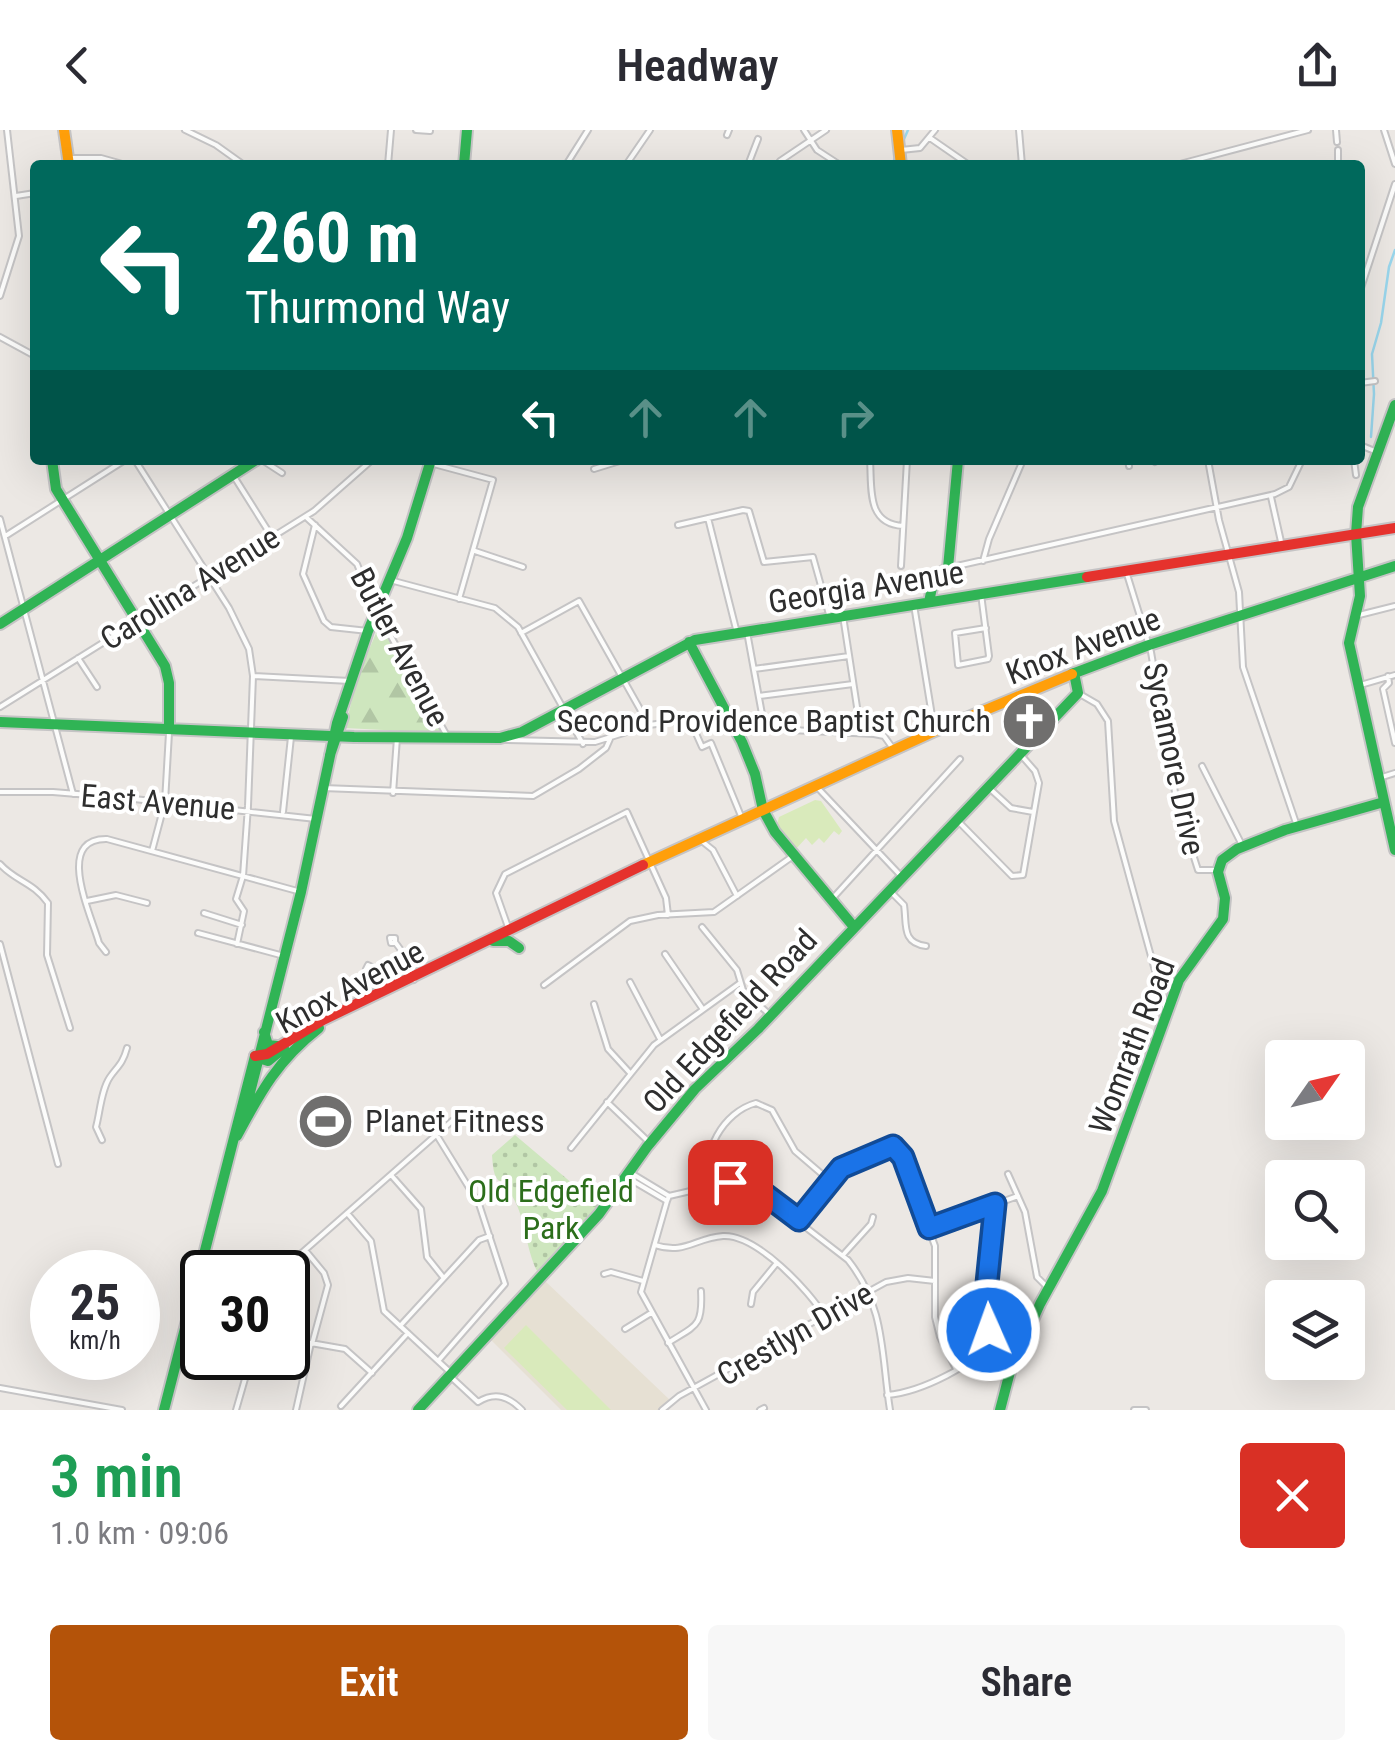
<!DOCTYPE html>
<html lang="en">
<head>
<meta charset="utf-8">
<style>
  body { margin:0; font-family:"Roboto Condensed",sans-serif; background:#f7f7f7; color:#2b2b33; height:100vh; display:flex; flex-direction:column; font-size:38px; white-space:nowrap }
  * { box-sizing:border-box; margin:0 }
  p { font-size:32px; color:#7c7c81 }
  .icon { flex:none; width:55px; height:55px; fill:none; stroke:currentColor; stroke-width:2; stroke-linecap:round; stroke-linejoin:round }
  .map { position:relative; height:1280px; overflow:hidden }
  .sheet { display:flex; flex-direction:column; background:#fff; flex:1 }
  .sheet>* { flex:none }
  .hud { position:absolute; left:30px; top:30px; width:1335px; height:305px; border-radius:10px; box-shadow:0 10px 40px #0002; background:#00695c; color:#fff; overflow:hidden }
  .needle { width:65px; rotate:56deg }
  .controls { position:absolute; left:1265px; top:910px; display:grid; gap:20px }
  .controls a { display:grid; place-items:center; width:100px; height:100px; border-radius:10px; background:#fff; box-shadow:0 10px 40px #0002; font-size:50px }
  .speed { position:absolute; left:30px; top:1120px; display:flex; gap:20px; font-size:50px; font-weight:700; text-align:center }
  .speed>* { display:grid; place-content:center; width:130px; height:130px; border-radius:50%; background:#fff; box-shadow:0 10px 40px #0002; line-height:1 }
  .speed small { font-size:25px; font-weight:400 }
  .speed .limit { border:5px solid #111; border-radius:15px; background:#fff; color:#111 }
  .pin { position:absolute; display:grid; place-items:center; width:85px; height:85px; color:#fff; margin:-42px; border-radius:20px; box-shadow:0 5px 15px #0006 }
  .me { position:absolute; width:110px; margin:-55px; rotate:358deg; stroke-linejoin:round; filter:drop-shadow(0 0 8px #0008) }
  .turn { display:flex; align-items:center; gap:35px; height:210px; padding:0 50px; font-size:45px }
  .turn .icon { width:130px; height:130px; stroke-width:2.5 }
  .turn b { display:block; font-size:70px; line-height:85px }
  .lanes { display:flex; align-items:center; height:95px; padding:0 50px; background:#0003; justify-content:center; gap:50px; direction:ltr }
  .lanes .off { opacity:.35 }
  .round { display:grid; place-items:center; flex:none; width:105px; height:105px; border-radius:10px; background:#f7f7f7 }
  .overview { display:flex; align-items:center; justify-content:space-between; height:170px; padding:0 50px }
  h1 { font-size:60px; font-weight:600; line-height:75px; color:#1e9e55 }
  .cta { display:flex; gap:20px; margin-top:auto; padding:20px 50px }
  .cta a { flex:1; height:115px; border-radius:10px; background:#b45309; color:#fff; font-size:40px; font-weight:600; line-height:115px; text-align:center }
  .cta a+a { background:#f7f7f7; color:#2b2b33 }
  header { display:flex; justify-content:space-between; align-items:center; height:130px; padding:0 50px; background:#fff; font-size:45px; font-weight:600 }
  .map>svg:first-child { display:block }
  .education { fill:#e6e0d3 }
  .forest { fill:url(#forest-firs) }
  .park { fill:url(#park-dots) }
  .pitch { fill:#d9eabb }
  .lines { fill:none; stroke-linecap:round; stroke-linejoin:round }
  .stream { stroke:#99d6ec; stroke-width:2.5 }
  .street-casing { stroke:#c5c4c5; stroke-width:8 }
  .fast-casing { stroke:#c5c4c5; stroke-width:14 }
  .slow-casing { stroke:#c5c4c5; stroke-width:14 }
  .jam-casing { stroke:#c5c4c5; stroke-width:14 }
  .street { stroke:#fcfcfb; stroke-width:4 }
  .fast { stroke:#30b455; stroke-width:10 }
  .slow { stroke:#ff9f0a; stroke-width:10 }
  .jam { stroke:#e5322d; stroke-width:10 }
  .route-casing { stroke:#114b97; stroke-width:25 }
  .route { stroke:#1a73e8; stroke-width:18 }
  .labels { text-anchor:middle; dominant-baseline:central; stroke-width:8; stroke-linejoin:round; paint-order:stroke }
  .street-label { font-size:32px; fill:#2e2e2e; stroke:#fff }
  .poi-label { font-size:32px; fill:#2e2e2e; stroke:#fff; text-anchor:end }
  .park-label { font-size:32px; fill:#2c6e1b; stroke:#fff }
</style>
</head>
<body>
<header><svg class="icon" aria-label="back" viewBox="0 0 24 24"><path d="M15 5l-7 7 7 7"/></svg>Headway<svg class="icon" aria-label="share" viewBox="0 0 24 24"><path d="M12 15V3M7 8l5-5 5 5M5 13v7h14v-7"/></svg></header>
<div class="map">
<svg width="1395" height="1280" viewBox="0 0 1395 1280">
  <defs>
    <pattern id="forest-firs" width="22" height="20" patternUnits="userSpaceOnUse" patternTransform="scale(2.5)"><rect width="22" height="20" fill="#cee6be"/><path d="M5 1l3.5 6h-7zM16 11l3.5 6h-7z" fill="#b1c6a4"/></pattern>
    <pattern id="park-dots" width="8" height="8" patternUnits="userSpaceOnUse" patternTransform="scale(2.5)"><rect width="8" height="8" fill="#cee6be"/><path d="M2 2h.1M6 6h.1" fill="none" stroke="#b1c6a4" stroke-width="1.8" stroke-linecap="round"/></pattern>
  </defs>
  <rect width="100%" height="100%" fill="#ece8e4"/>
  <path class="education" d="M543,1149L671,1271L662,1280H561L489,1208Z"/>
  <path class="forest" d="M380,494L442,603L345,598L358,545Z"/>
  <path class="park" d="M515,1005L599,1076L537,1141C525,1117 526,1088 512,1066C498,1045 494,1056 492,1025Z"/>
  <path class="pitch" d="M815,670L821,671L842,701L839,705L834,701L824,713L819,708L812,715L806,708L794,721L777,695L779,687Z
    M526,1195L611,1280H567L504,1218Z"/>
  <g class="lines">
    <path class="stream" d="M901,16L908,0
      M892,35L897,23
      M1371,307L1374,264L1372,224L1381,193L1389,137L1395,120"/>
    <defs>
      <path id="street" d="M185,0L216,15L244,35
        M416,0L430,1
        M804,0L817,20L840,35
        M1019,0L1022,35
        M1336,0L1337,12
        M1384,0L1395,34
        M727,5L729,0
        M930,8L969,35
        M901,20L920,18L935,0
        M1338,20V35
        M68,28H101L126,35
        M780,31L826,0
        M388,35L391,0
        M566,35L588,0
        M626,35L650,0
        M716,35H720
        M748,35L758,9
        M1176,35L1308,0
        M16,66L35,63
        M1360,161L1395,54
        M0,166L19,106L7,0
        M0,207L35,226
        M1360,253L1375,251
        M1360,315L1377,322
        M135,330L229,478L249,519L253,546L248,676L243,746L236,769L244,781L237,814
        M262,330L282,343
        M870,330C872,358 866,394 903,396
        M1128,330L1129,336
        M1154,330L1155,332
        M1208,330L1219,390L1239,462L1243,537L1297,696
        M1354,330L1356,345
        M1022,331L1049,330
        M430,333L493,350L459,469
        M594,339L623,330
        M233,345L272,407
        M1271,367L1282,416
        M307,388L357,434L376,480L446,604
        M708,388L737,503
        M0,389L73,664
        M315,395L303,444L324,491L331,497L368,501
        M678,395L743,380L749,381L764,432L813,427L830,488
        M7,405L125,330
        M475,421L523,437
        M983,431L989,409L1023,330
        M901,436L907,330
        M948,438L1275,364L1289,357L1302,330
        M1126,441L1151,522L1177,674L1198,740H1218
        M390,450L495,478L518,497L583,614
        M981,464L989,526L988,529L958,535L955,503L986,498
        M914,475L934,598
        M843,486L861,603
        M1355,486L1395,476
        M747,502L764,595
        M521,503L579,471L649,595
        M78,528L97,557
        M754,539L849,526
        M253,546L350,551
        M1388,546L1389,553L1383,559L1395,613
        M1357,556L1395,545
        M1078,563L1097,574L1108,591L1114,691L1166,881
        M759,566L853,554
        M0,577L314,381L372,330
        M696,588L694,599L702,617L711,613L741,686
        M507,610L595,612L649,595L716,586L790,600L874,604L884,606L894,620
        M1202,636L1243,717
        M1379,648L1395,643
        M816,656L902,747
        M987,656L1011,678L1033,682
        M323,658L533,666L579,639L606,618L610,609
        M0,662H53L125,668L316,689
        M393,663L397,608
        M283,682L291,607
        M956,689L1012,746L1023,745L1039,653L1035,641L1021,625
        M703,712L713,720L737,766
        M152,721L165,672L169,603
        M0,734C15,751 33,752 48,773L47,825L70,898
        M889,760L904,775C907,794 901,813 926,816
        M832,769L960,629
        M87,771L116,765L147,773
        M204,783L242,795
        M508,797L496,763L505,744L627,682L666,768L668,785
        M702,797L737,840L743,860L771,886
        M198,803L284,826
        M390,808H395V813H391Z
        M395,812L406,827L402,837
        M0,814L58,1034
        M106,822L99,813C91,784 54,708 107,709L301,762
        M665,824L702,878
        M405,834L414,850
        M368,835L372,837L370,841L366,839Z
        M372,840L389,849L402,837
        M630,852L660,909
        M544,855L630,791L658,785L714,782L793,726
        M594,874L608,919L630,943
        M607,972L650,1013
        M436,1004L479,1074L505,1154L438,1231
        M102,1010L96,997C100,983 101,960 110,947C118,936 123,933 127,918
        M571,1018L654,915L740,853
        M631,1043L669,1066
        M1008,1044L1025,1082L1037,1147L1048,1158
        M391,1045L421,1079L427,1127L443,1147
        M628,1048L667,1071
        M711,1055C700,1023 723,982 756,973L772,980L795,1021L830,1051
        M667,1071L669,1066L725,1053L751,1055L848,1130C886,1178 881,1224 890,1280
        M667,1071L641,1162L706,1280
        M995,1074L984,1187L995,1207L1019,1220
        M347,1083L371,1111L384,1181L451,1243
        M799,1090L845,1035L888,1016L899,1019L935,1116V1187L940,1207L956,1239
        M929,1098L1018,1066
        M655,1115C685,1125 695,1108 723,1106C756,1104 809,1160 825,1187
        M305,1120L324,1143L328,1155L312,1214
        M843,1125L871,1094L873,1087
        M280,1142L452,991
        M604,1144L611,1142L643,1151
        M751,1174L753,1162L776,1134
        M192,1189L202,1191
        M400,1196L479,1110L490,1106
        M625,1199L651,1183
        M288,1209L345,1219L372,1243
        M668,1213C696,1195 703,1197 701,1161
        M450,1246L478,1272
        M0,1258L122,1280
        M887,1265C922,1262 974,1235 996,1209
        M478,1272C496,1261 509,1267 522,1280
        M341,1276L408,1203
        M236,1280L251,1228
        M296,1280L311,1213
        M662,1280L679,1266L886,1152L908,1148L935,1151
        M760,1280L764,1278
        M1134,1280H1146"/>
      <path id="fast" d="M464,35L467,0
        M1395,275L1358,377L1356,404L1360,466L1349,513L1395,720
        M52,330L56,359L165,536L169,553V598
        M929,472L934,448L948,438L958,330
        M0,494L256,330
        M689,512L742,612L755,644L763,680L775,702L854,797
        M1072,544L1149,515L1395,436
        M0,592L354,607L500,608L522,602L695,510L1087,447
        M330,625L343,587
        M493,811H509L519,818
        M264,902L268,915L277,916
        M256,927L268,931L284,918
        M243,990L301,762L337,593L368,501L407,408L431,330
        M237,1006C261,961 278,930 319,898
        M164,1280L255,926
        M418,1280L599,1084L647,1017L695,959L758,899L1078,563L1074,543
        M1000,1280L1011,1238L1040,1174L1102,1061L1179,850L1223,789L1225,768L1218,742L1222,730L1237,719L1285,700L1384,672"/>
      <path id="slow" d="M64,0L69,35
        M897,0L901,35
        M643,735L935,601L1072,544"/>
      <path id="jam" d="M1087,447L1395,398
        M255,926L267,924L323,890L643,735"/>
    </defs>
    <use href="#street" class="street-casing"/>
    <use href="#fast" class="fast-casing"/>
    <use href="#slow" class="slow-casing"/>
    <use href="#jam" class="jam-casing"/>
    <use href="#street" class="street"/>
    <use href="#fast" class="fast"/>
    <use href="#slow" class="slow"/>
    <use href="#jam" class="jam"/>
  </g>
  <g class="lines">
    <defs>
      <path id="route" d="M730,1052L754,1056L799,1090L841,1038L893,1016L903,1027L929,1098L995,1074L984,1183L989,1200"/>
    </defs>
    <use href="#route" class="route-casing"/>
    <use href="#route" class="route"/>
  </g>
  <defs>
    <symbol id="church-disc" viewBox="-11 -11 22 22"><circle r="9.5" fill="#706f6e" stroke="#fff"/><path d="M-1.2-6h2.4v3.5h3.3v2.4h-3.3V6h-2.4V-.1h-3.3v-2.4h3.3Z" fill="#fff"/></symbol>
    <symbol id="stadium-disc" viewBox="-11 -11 22 22"><circle r="9.5" fill="#706f6e" stroke="#fff"/><path d="M0-5a6.5 5 0 1 0 0 10a6.5 5 0 1 0 0-10ZM-3.5-1.8h7v3.6h-7Z" fill="#fff"/></symbol>
  </defs>
  <g fill-rule="evenodd">
    <use href="#church-disc" x="998" y="560" width="63" height="63"/>
    <use href="#stadium-disc" x="294" y="960" width="63" height="63"/>
  </g>
  <g class="labels">
    <g class="street-label">
      <text transform="translate(866 457) rotate(-9)">Georgia Avenue</text>
      <text transform="translate(190 458) rotate(-32)">Carolina Avenue</text>
      <text transform="translate(1083 516) rotate(-21)">Knox Avenue</text>
      <text transform="translate(400 517) rotate(62)">Butler Avenue</text>
      <text transform="translate(1174 629) rotate(78)">Sycamore Drive</text>
      <text transform="translate(158 672) rotate(5)">East Avenue</text>
      <text transform="translate(350 857) rotate(-28)">Knox Avenue</text>
      <text transform="translate(730 891) rotate(-47)">Old Edgefield Road</text>
      <text transform="translate(1132 916) rotate(-69)">Womrath Road</text>
      <text transform="translate(795 1204) rotate(-30)">Crestlyn Drive</text>
    </g>
    <g class="poi-label">
      <text x="991" y="591">Second Providence Baptist Church</text>
      <text x="365" y="991" text-anchor="start">Planet Fitness</text>
    </g>
    <g class="park-label">
      <text x="551" y="1061">Old Edgefield<tspan x="551" dy="37">Park</tspan></text>
    </g>
  </g>
</svg>
<div class="controls">
<a><svg class="needle" viewBox="-14 -14 28 28"><path d="M0-13l5 13h-10z" fill="#e53935"/><path d="M0 13l5-13h-10z" fill="#7c7c81"/></svg></a>
<a><svg class="icon" aria-label="search" viewBox="0 0 24 24"><circle cx="10" cy="10" r="6"/><path d="M15 15l6 6"/></svg></a>
<a><svg class="icon" aria-label="layers" viewBox="0 0 24 24"><path d="M12 4l9 5-9 5-9-5zM3 14l9 5 9-5"/></svg></a>
</div>
<div class="speed"><div>25<small>km/h</small></div><div class="limit">30</div></div>
<div class="pin" style="left:730px;top:1052px;background:#d93025"><svg class="icon" aria-label="arrive" viewBox="0 0 24 24"><path d="M6 21V4h12l-3 4 3 4H6"/></svg></div>
<svg class="me" style="left:989px;top:1200px" viewBox="-20 -20 40 40"><circle r="17" fill="#1a73e8" stroke="#fff" stroke-width="3"/><path d="M0-11L8 9 0 5-8 9z" fill="#fff"/></svg>
<div class="hud">
<div class="turn"><svg class="icon" aria-label="left" viewBox="0 0 24 24"><path d="M17 20v-9H6M10 6l-5 5 5 5"/></svg><div><b>260 m</b>Thurmond Way</div></div>
<div class="lanes"><svg class="icon" aria-label="left" viewBox="0 0 24 24"><path d="M17 20v-9H6M10 6l-5 5 5 5"/></svg><svg class="icon off" aria-label="ahead" viewBox="0 0 24 24"><path d="M12 20V5M6 11l6-6 6 6"/></svg><svg class="icon off" aria-label="ahead" viewBox="0 0 24 24"><path d="M12 20V5M6 11l6-6 6 6"/></svg><svg class="icon off" aria-label="right" viewBox="0 0 24 24"><path d="M7 20v-9h11M14 6l5 5-5 5"/></svg></div>
</div>
</div>
<section class="sheet">
<div class="overview"><div><h1>3 min</h1><p>1.0 km · 09:06</p></div><a class="round" style="background:#d93025;color:#fff"><svg class="icon" aria-label="close" viewBox="0 0 24 24"><path d="M6 6l12 12M18 6L6 18"/></svg></a></div>
<div class="cta"><a>Exit</a><a>Share</a></div>
</section>
</body>
</html>
